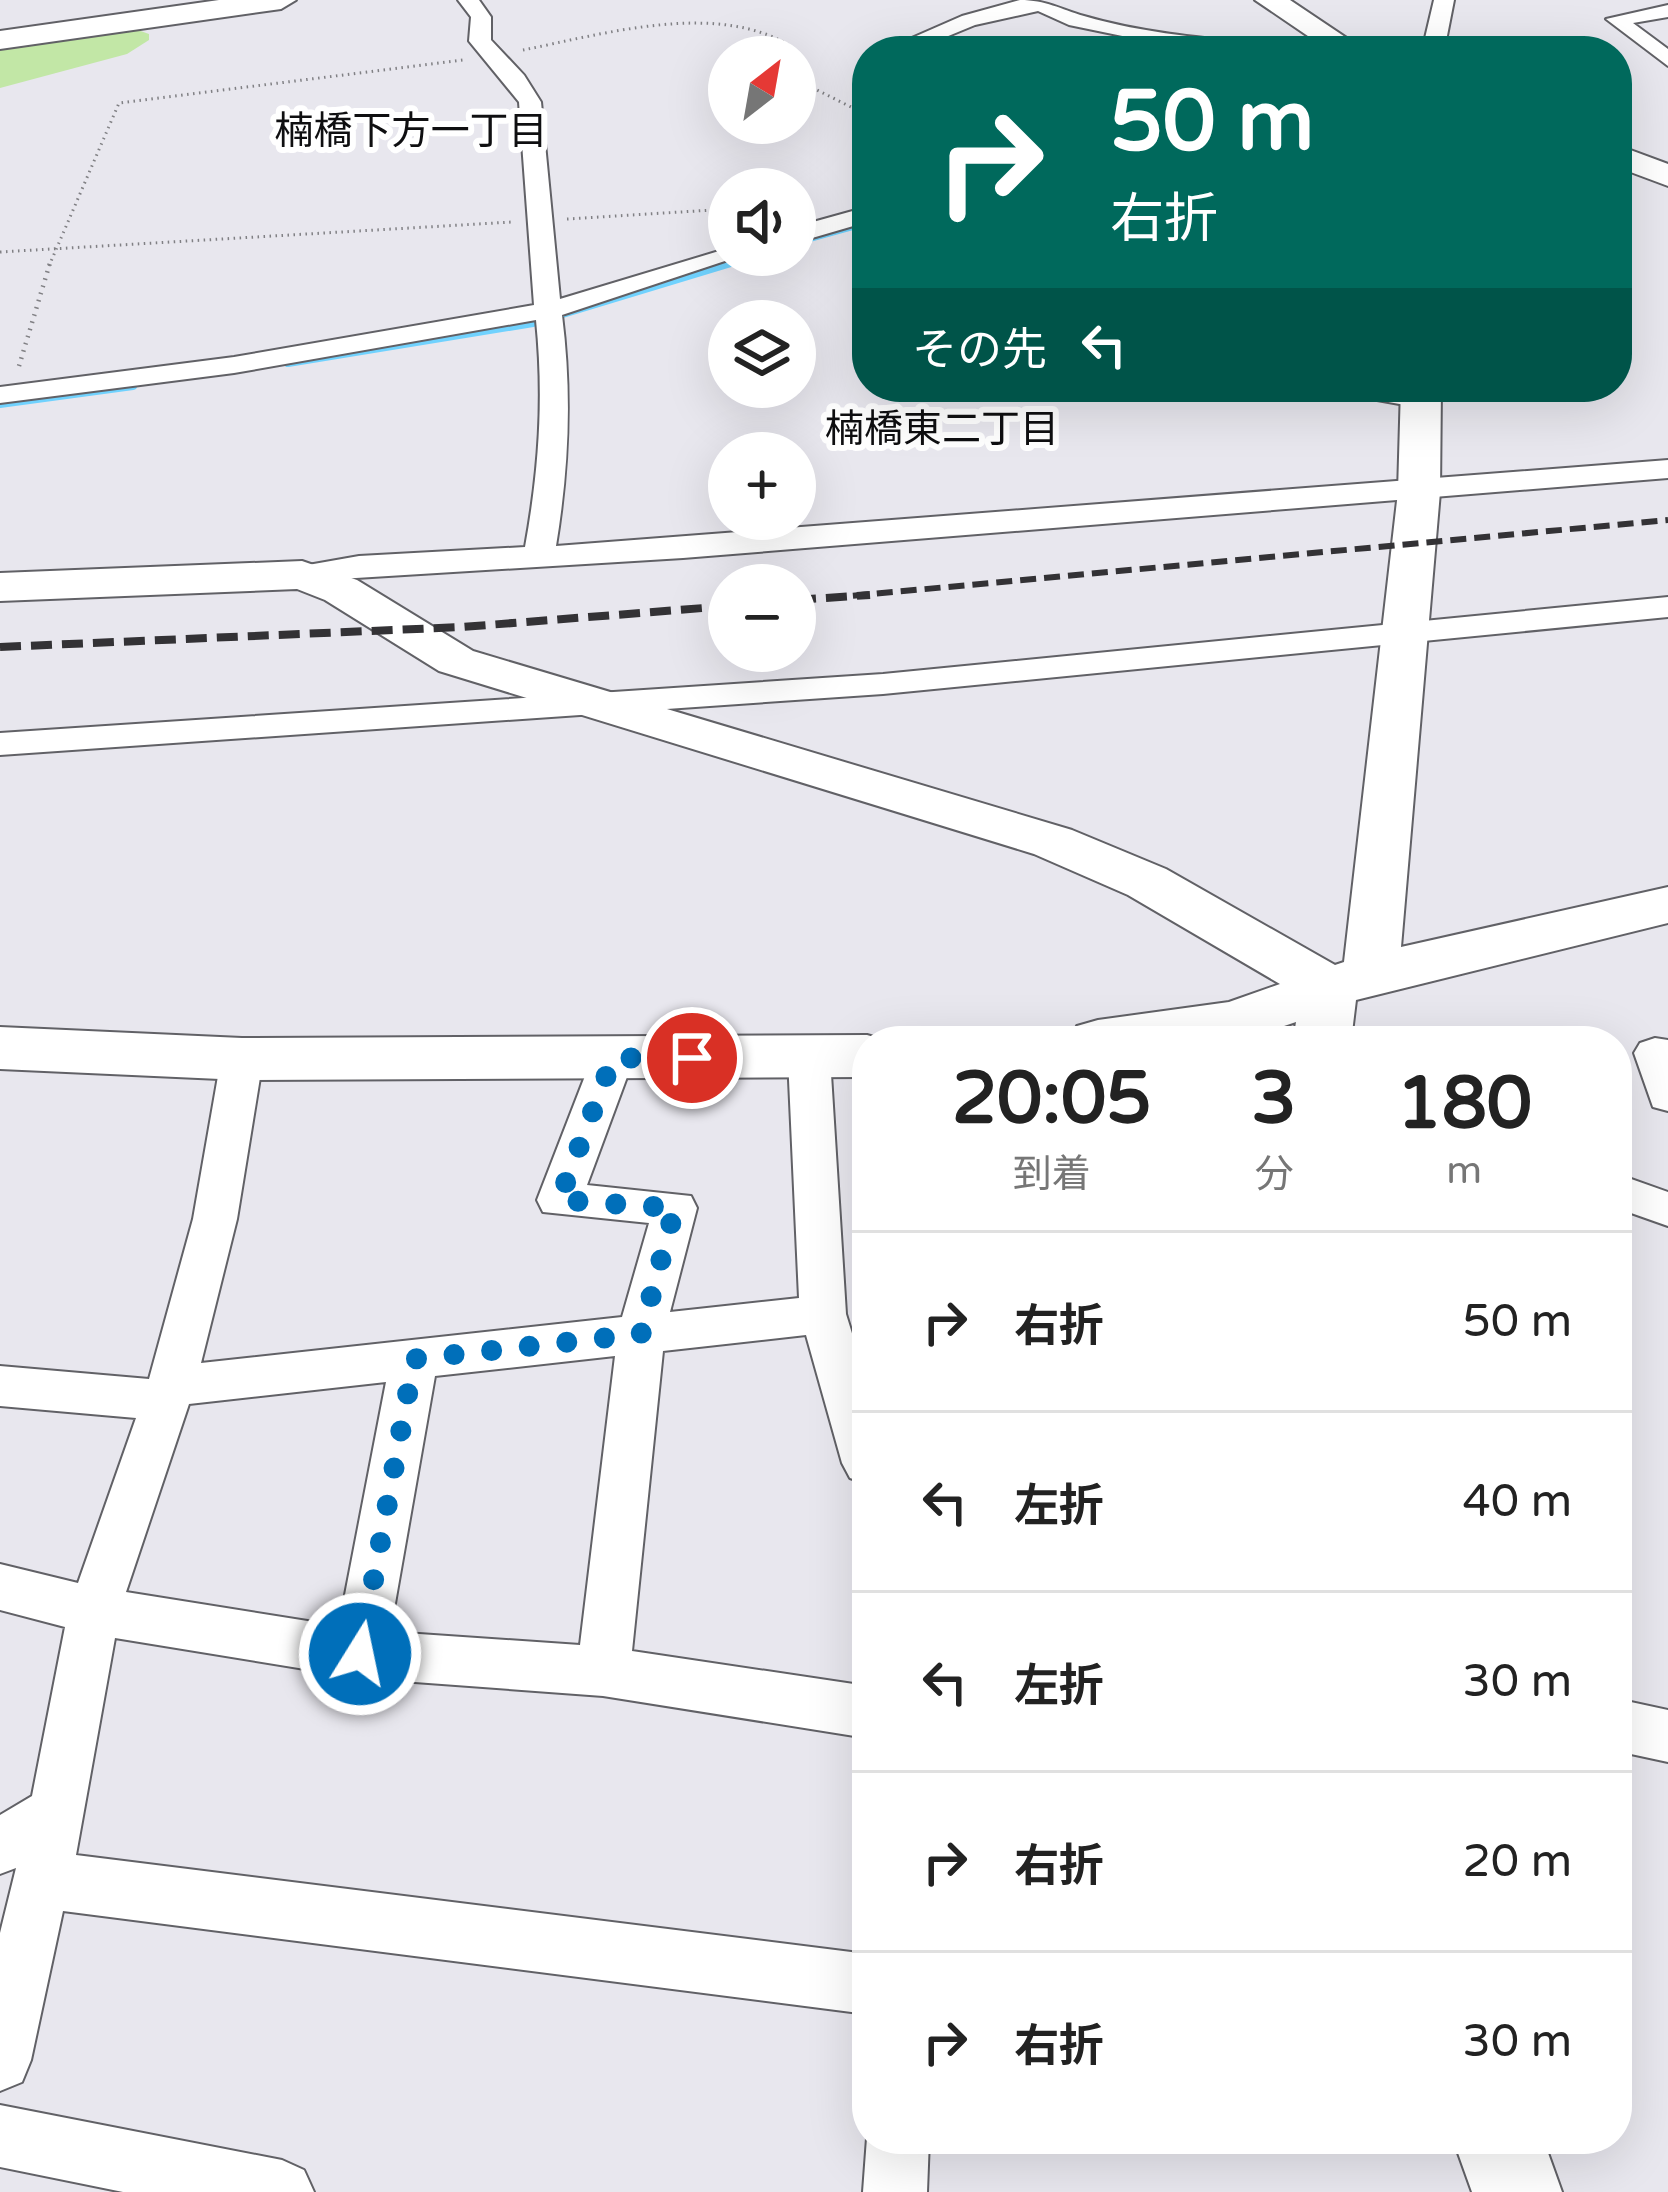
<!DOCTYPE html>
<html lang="ja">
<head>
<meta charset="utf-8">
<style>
  body { margin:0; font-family:"Varela Round","Noto Sans JP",sans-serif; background:#f6f6f6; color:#222; height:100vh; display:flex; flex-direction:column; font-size:45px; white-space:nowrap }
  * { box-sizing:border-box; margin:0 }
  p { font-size:39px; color:#767676 }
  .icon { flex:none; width:66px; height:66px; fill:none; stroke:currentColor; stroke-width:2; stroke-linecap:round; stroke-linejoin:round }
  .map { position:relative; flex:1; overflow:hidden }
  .panel { position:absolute; left:852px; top:1026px; width:780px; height:1128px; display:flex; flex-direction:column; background:#fff; border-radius:48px; box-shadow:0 12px 48px #0002 }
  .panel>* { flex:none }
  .banner { position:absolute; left:852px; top:36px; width:780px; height:366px; border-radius:48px; box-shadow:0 12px 48px #0002; background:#00695c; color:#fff; overflow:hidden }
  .needle { width:78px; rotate:31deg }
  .controls { position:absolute; left:708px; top:36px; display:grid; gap:24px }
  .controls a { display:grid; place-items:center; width:108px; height:108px; border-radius:50%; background:#fff; box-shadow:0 12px 48px #0002; font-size:60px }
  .pin { position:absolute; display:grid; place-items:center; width:102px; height:102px; color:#fff; margin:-51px; border:6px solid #fff; border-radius:50%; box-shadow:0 3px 12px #0007 }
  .me { position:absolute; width:132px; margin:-66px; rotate:10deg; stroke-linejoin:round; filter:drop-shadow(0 0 9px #0008) }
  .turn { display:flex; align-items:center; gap:42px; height:252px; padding:0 60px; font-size:54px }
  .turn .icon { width:156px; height:156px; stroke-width:2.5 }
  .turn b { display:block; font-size:84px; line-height:102px }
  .then { display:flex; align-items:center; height:114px; padding:0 60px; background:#0003; gap:24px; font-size:45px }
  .eta { display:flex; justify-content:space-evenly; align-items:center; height:204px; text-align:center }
  .eta b { font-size:72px; font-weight:700; line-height:84px }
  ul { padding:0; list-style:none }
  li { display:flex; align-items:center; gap:36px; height:180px; padding:0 60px; border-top:3px solid #e0e0e0 }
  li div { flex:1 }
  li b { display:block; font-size:45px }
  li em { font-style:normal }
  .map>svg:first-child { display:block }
  .green { fill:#c2e7a6 }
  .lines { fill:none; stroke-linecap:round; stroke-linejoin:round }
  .stream-far1 { stroke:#70d2fe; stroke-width:6 }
  .stream { stroke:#70d2fe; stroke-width:8 }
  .street-casing { stroke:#616166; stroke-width:4 }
  .secondary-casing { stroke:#616166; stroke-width:4 }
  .path-far1 { stroke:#808084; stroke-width:3; stroke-dasharray:1.5 4.5; stroke-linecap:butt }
  .path { stroke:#808084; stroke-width:4.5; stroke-dasharray:1.5 6; stroke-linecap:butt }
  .street { fill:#fff; fill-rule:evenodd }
  .secondary { fill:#fff; fill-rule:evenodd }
  .rail-far1 { stroke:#333235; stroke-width:6; stroke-dasharray:16 8; stroke-linecap:butt }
  .rail { stroke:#333235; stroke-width:8; stroke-dasharray:21 10; stroke-linecap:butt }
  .route { stroke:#006fba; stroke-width:21; stroke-dasharray:0 37.8 }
  .labels { text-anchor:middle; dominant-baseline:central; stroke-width:12; stroke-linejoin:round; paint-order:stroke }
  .far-neighbourhood-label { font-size:39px; fill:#0f0f11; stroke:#fff }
</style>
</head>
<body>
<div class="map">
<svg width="1668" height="2192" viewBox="0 0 1668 2192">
  <rect width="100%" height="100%" fill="#e8e7ee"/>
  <path class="green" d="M135,29L149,34V40L127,54L0,88V43Z"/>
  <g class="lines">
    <path class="stream-far1" d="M795,243L867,223
      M722,266L757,255"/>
    <path class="stream" d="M288,363L533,323L731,263
      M0,404L133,386"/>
    <defs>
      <path id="street" d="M458,0H479L491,17V40L524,75L541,102L560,299L729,248V255H743L562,315C572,394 569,467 556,546L1668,460V478L683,558L291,582L286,575L291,568L359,556L525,547C539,470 544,399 536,320L234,373L0,403V387L234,357L534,305L519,102L469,41L471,17Z
        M1020,0C1046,0 1060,9 1084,16C1145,34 1212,39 1275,45L1286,51H1158L1166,45L1069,25L1038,11L975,25L912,51H882L962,16Z
        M1434,0H1454L1444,51H1422Z
        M1668,5V17L1633,23L1668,49V66L1606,19Z
        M867,207V222L795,243V227Z
        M1229,387H1333C1317,402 1245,402 1229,387Z
        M1335,387H1396L1432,394L1436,400L1422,408L1349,395Z
        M1668,597V617L883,694L0,755V733L883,674Z
        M1655,1038L1668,1040V1111L1653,1107L1634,1053L1640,1043Z
        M613,1043L628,1048L634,1058L587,1185L691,1196L697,1208L670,1312L799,1298L788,1058L794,1048L809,1043L824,1048L830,1058L846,1314L867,1382V1484L850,1478L842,1463L806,1335L663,1351L632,1651L867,1686V1738L603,1696L360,1678L115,1638L76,1855L867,1954V2014L63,1911L31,2060L22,2082L0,2091V1933L16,1868L0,1874V1815L32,1796L65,1627L0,1610V1564L78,1583L136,1418L0,1406V1366L149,1379L193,1219L221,1059L227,1049L242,1044L257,1049L263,1059L237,1219L201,1363L622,1317L649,1223L543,1212L537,1200L592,1058L598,1048ZM615,1356L580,1645L390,1632L435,1376ZM386,1382L339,1626L126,1592L189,1404Z
        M1617,1174L1668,1192V1226L1617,1208Z
        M1617,1699L1668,1710V1762L1617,1751Z
        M0,2105L282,2160L304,2170L314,2192H123L0,2167Z
        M867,2138L929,2139L927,2192H863Z"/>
      <path id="secondary" d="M219,0H296L281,9L0,49V31Z
        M1255,0H1290L1366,51H1330Z
        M1617,145L1668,164V186L1617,167Z
        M1401,387H1441L1440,492L1401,947L1668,887V923L1356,1000L1351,1041H1293L1296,1022L1240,1041H1069L1077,1026L1098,1020L1229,1002L1280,984L1128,895L1034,854L439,671L325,600L297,589L0,601V573L302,561L357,580L473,651L1072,830L1166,869L1335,965L1344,962L1398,492Z
        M0,1027L242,1038L867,1035L888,1041H867V1077L242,1080L0,1069Z
        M1453,2139H1543L1562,2192H1472Z"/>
    </defs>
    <use href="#street" class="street-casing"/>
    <use href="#secondary" class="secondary-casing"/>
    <path class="path-far1" d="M523,50C604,34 718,0 792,47L801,82L867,115
      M567,219L729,209
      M0,252L512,222
      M49,266L119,103L463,60"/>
    <path class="path" d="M19,366L50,263"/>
    <use href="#street" class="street"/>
    <use href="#secondary" class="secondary"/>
    <path class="rail-far1" d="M829,598L1668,520"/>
    <path class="rail" d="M795,600L870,595
      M0,647L462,627L729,606"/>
  </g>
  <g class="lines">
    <path class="route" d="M360,1654L414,1359L641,1334L675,1208L559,1200L613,1058H692"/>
  </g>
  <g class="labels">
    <g class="far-neighbourhood-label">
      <text x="411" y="131">楠橋下方一丁目</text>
      <text x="942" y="429">楠橋東二丁目</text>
    </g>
  </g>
</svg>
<div class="controls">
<a><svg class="needle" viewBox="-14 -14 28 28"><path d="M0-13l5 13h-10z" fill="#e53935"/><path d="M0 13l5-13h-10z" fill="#767676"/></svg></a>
<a><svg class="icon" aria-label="sound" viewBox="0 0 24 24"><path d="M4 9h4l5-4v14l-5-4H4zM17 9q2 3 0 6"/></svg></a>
<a><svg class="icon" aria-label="layers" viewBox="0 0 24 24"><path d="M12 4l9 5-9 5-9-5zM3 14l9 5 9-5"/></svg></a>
<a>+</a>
<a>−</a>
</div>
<div class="pin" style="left:692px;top:1058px;background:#d93025"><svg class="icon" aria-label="arrive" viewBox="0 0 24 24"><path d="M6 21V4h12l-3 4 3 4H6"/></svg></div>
<svg class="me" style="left:360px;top:1654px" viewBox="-20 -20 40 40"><circle r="17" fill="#006fba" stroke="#fff" stroke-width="3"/><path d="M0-11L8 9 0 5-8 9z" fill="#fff"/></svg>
<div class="banner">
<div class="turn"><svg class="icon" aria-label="right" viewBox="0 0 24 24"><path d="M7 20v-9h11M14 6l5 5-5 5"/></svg><div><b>50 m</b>右折</div></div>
<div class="then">その先<svg class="icon" aria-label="left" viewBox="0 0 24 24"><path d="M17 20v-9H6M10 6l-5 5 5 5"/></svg></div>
</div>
<section class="panel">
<div class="eta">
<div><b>20:05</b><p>到着</p></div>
<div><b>3</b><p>分</p></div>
<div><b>180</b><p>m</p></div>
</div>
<ul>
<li><svg class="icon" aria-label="right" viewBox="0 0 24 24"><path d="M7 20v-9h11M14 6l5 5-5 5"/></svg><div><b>右折</b></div><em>50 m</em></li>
<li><svg class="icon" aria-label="left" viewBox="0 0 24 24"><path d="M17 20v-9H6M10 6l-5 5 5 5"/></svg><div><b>左折</b></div><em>40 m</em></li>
<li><svg class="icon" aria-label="left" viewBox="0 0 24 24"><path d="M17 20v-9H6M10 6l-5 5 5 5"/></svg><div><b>左折</b></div><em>30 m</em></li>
<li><svg class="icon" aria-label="right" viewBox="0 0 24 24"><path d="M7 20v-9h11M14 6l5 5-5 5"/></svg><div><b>右折</b></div><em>20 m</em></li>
<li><svg class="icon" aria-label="right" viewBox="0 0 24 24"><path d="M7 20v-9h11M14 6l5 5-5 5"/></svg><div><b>右折</b></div><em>30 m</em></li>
</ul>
</section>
</div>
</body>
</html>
